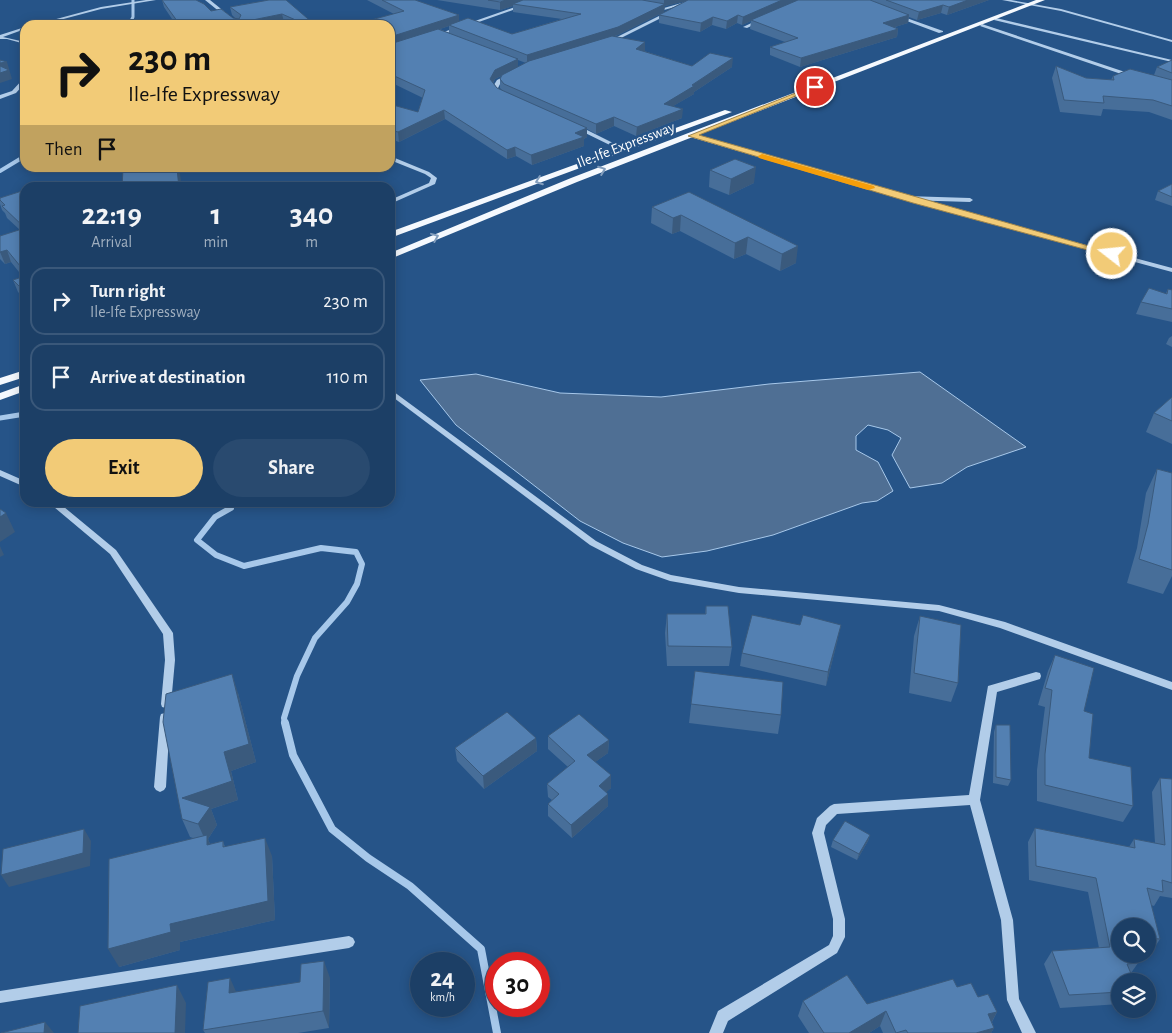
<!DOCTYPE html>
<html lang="en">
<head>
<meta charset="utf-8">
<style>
  body { margin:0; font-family:"Alegreya Sans",sans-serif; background:#294a6f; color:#f1f3f6; height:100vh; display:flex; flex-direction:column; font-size:19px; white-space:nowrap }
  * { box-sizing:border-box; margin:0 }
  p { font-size:16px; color:#a0afbf }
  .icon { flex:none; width:28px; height:28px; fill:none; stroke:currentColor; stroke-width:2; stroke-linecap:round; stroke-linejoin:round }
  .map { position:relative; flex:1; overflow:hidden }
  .drawer { position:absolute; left:20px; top:182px; width:375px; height:325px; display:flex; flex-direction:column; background:#1c3f66; border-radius:15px; box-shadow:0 2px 12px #0003,0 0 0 1px #3a587a }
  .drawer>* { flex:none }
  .top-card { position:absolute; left:20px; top:20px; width:375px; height:152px; border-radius:15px; box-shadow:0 2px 12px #0003,0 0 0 1px #3a587a; background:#f2cb77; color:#111; overflow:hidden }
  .buttons { position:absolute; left:1111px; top:918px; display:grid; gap:10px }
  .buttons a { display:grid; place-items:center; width:45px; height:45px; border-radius:50%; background:#1c3f66; box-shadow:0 2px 12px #0003,0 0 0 1px #3a587a; font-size:25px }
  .speed { position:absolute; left:410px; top:952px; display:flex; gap:10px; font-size:25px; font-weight:700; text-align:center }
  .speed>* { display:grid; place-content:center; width:65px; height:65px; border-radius:50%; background:#1c3f66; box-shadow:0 2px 12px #0003,0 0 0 1px #3a587a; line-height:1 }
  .speed small { font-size:12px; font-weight:400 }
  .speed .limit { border:8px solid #d22; background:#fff; color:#111 }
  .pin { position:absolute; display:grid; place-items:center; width:42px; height:42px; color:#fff; margin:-21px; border:2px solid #fff; border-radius:50%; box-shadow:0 1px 5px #0007 }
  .me { position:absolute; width:55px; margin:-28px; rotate:286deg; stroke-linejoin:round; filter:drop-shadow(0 0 4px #0008) }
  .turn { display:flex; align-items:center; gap:18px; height:105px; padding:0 25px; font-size:22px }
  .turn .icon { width:65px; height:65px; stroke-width:2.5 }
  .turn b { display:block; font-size:35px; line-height:42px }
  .then { display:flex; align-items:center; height:48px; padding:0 25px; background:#0003; gap:10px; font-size:19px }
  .eta { display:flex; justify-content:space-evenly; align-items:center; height:85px; text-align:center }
  .eta b { font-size:30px; font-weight:700; line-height:35px }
  .button { display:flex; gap:10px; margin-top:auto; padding:10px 25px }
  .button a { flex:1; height:58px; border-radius:30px; background:#f2cb77; color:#111; font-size:20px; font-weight:700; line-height:58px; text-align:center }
  .button a+a { background:#294a6f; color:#f1f3f6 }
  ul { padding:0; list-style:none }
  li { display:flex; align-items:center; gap:15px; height:68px; margin:0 10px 8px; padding:0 15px; border:2px solid #3a587a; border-radius:15px }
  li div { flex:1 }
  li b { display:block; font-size:19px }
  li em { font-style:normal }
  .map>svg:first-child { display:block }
  .water { fill:#4f6f94; stroke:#a7c8ea }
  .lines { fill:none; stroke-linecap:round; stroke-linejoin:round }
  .stream-far4 { stroke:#a7c8ea; stroke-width:3 }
  .stream-far3 { stroke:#a7c8ea; stroke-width:4 }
  .stream-far2 { stroke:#a7c8ea; stroke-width:5 }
  .stream-far1 { stroke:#a7c8ea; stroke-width:6 }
  .stream { stroke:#a7c8ea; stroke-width:8 }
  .minor { fill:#b2cde9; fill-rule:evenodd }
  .major { fill:#f5f9fe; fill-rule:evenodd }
  .wall { fill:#476e99; fill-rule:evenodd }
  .shaded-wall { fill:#3a5a7d }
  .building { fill:#5380b2; stroke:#3a5a7d }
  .oneway { stroke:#839ebd }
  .route { fill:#f2cb77; stroke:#9d844d }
  .slow { fill:#f59e0b }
  .labels { text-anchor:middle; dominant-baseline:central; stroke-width:5; stroke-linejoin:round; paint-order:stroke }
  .far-street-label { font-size:15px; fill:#fff; stroke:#265488 }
</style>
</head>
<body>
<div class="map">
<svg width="1172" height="1033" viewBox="0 0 1172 1033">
  <rect width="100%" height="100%" fill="#265488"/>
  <path class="water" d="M920,372L1026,447L967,467L942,483L910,488L892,455L901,438L888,430L868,425L856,436V450L878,462L893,491L877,501L862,503L773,535L707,551L662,557L623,543L580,521L456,425L420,380L476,374L560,393L661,397L769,384Z"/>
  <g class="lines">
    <path class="stream-far4" d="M129,25L133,17V0"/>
    <path class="stream-far3" d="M0,171L25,156"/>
    <path class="stream-far2" d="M0,418L25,414"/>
    <path class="stream-far1" d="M230,502L231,508L215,517L197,540L216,555L244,566L321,548L356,552L362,564L357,584L347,602L315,638L297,676L284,718L285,724"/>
    <path class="stream" d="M285,723L293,755L332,829L368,858L410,886L481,949L497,1033"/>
    <path class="minor" d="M146,0H156L101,9L41,25H34L101,7Z
      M205,0H210L241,25H236Z
      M535,0H541L439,36L435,35Z
      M692,0H699L664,10L657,8L659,7L664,8Z
      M1002,0H1011L1061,9L1172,40V42L1061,11Z
      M667,12L671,13L613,42L609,41Z
      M898,15L943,31V32L939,33L896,17Z
      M996,18L1172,60V62L994,20Z
      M760,19L764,20L747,28L743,27Z
      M982,24L1134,75V76L1130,77L980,26Z
      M25,27V29L3,37L25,42V44L7,39H0V35Z
      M509,74L513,75L501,82L498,88L504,94L499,95L492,88L497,80Z
      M23,79H25V83L16,93L0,99V95L12,91Z
      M575,126H579L627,150L622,151L575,128Z
      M692,134L906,196L970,198L973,200L970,202L906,200L690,137L689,136Z
      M390,156L429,172L437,178L435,184L390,204V200L429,183L431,178L425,174L390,160Z
      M918,200L1172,268V272L916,203V201Z
      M390,389L596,541L642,565L671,575L739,587L939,605L1005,622L1172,682V690L1000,628L939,611L739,593L670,581L636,569L590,545L390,395Z
      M0,470L25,481V487L0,476Z
      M48,502H58L116,550L171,630L173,633L175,660L171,704L170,707L166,708L162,707L161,704L165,660L163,634L110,554Z
      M1036,672L1040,673L1041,676L1040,679L997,692L980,800L1013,920L1019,999L1036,1033H1022L1007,1000L1001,920L970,805L837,814L826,825L824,833L845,919V937L837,953L728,1021L723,1033H709L718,1011L829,945L833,936V919L812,833L817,818L830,806L834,804L969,795L988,686Z
      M165,713L169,714L170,717L166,787L164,790L160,792L156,790L154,787L160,717L161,714Z
      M349,936L353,938L355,942L353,946L349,948L0,1003V991Z"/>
    <path class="major" d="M1036,0H1045L577,182L390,259V253L571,178Z
      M725,110L732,112L390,238V232Z
      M25,370V377L0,385V378Z
      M25,384V391L0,400V393Z"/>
  </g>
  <path class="wall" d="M162,0L211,11L233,18L236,19L232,15L230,7L269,0L315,25H290L284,22L270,25H176L164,7Z
    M367,0H415L459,15V22L512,34L562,19L513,12V6L500,10L437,0H989L947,15L941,13L917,20L909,17L908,23L895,27L898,29L897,37L800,67L770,55V47L785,42L750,29L751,21L742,25L737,23L726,29L712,25L700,32L659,23V15L686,1L665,6L664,12L614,37L645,51H644L692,66L732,67L694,92V94L673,106L682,118L636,136L614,126L596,134L587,129V137L584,139V146L532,165L516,156L507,159L445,119L399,142L390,139V106L418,112L423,98L390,82V25L360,23L394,14ZM449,26V33L440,29ZM518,60L526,63L518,67ZM501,76L500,79V88L503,91L497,88L493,83L495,79Z
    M1172,60V120L1149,112L1103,109L1101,116L1060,112L1052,78L1056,66L1086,78L1111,80L1113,76L1154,75L1157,67Z
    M710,170L754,183L729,195L709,187Z
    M1172,184V206L1155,200L1158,191Z
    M25,190V299L18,292L13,280L23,277L11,262L5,264L0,259V236L20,230L7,218L5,213L2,210L0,204V198Z
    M689,192L796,263L780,271L746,254L734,259L680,231L672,234L651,223L652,207Z
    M1168,289L1172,290V322L1136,314L1141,302L1166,293Z
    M1172,336V347L1166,344L1169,338Z
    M1172,397V444L1146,432L1154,413Z
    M1157,469L1172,473V576L1163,594L1127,583L1137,548L1146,493Z
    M706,606L732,647L729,666H667L665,633L667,614H705Z
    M920,616L958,683L951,702L909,693L914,636Z
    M838,638L826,686L740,666L742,653Z
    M1055,655L1084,711L1089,758L1133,806L1123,822L1037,801V770L1045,707L1038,705L1048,671Z
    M695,671L781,715L778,734L689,723Z
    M238,693L256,762L231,771L238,800L211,809L217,825L208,839L210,844L223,841L225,847L272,856L275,920L180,942V950L119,967L193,838L190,837L182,819Z
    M996,725L1011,780L1008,786L993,783L994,732Z
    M548,736L609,740L608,753L595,762L611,775V788L606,792L608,806L572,838L548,816V804L552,800L548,797L547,784L568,767L548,749Z
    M536,738L537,751L484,789L457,761L455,748Z
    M1160,778L1172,779V898L1160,896L1154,906L1151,905L1160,939L1151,953L1148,952V926H1120L1138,963L1131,973L1120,981V1004L1060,1008L1044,964L1052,951L1099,948L1088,892L1029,880L1028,842L1035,828L1129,847L1134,839L1155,843L1152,792Z
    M870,835L868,841L857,860L831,847L833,840Z
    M330,978L329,1028L298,1033H205L203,1030L237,992Z
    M957,987L978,997L997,1012L992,1022L994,1028L991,1033H883L880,1026L869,1033H809L798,1016L803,1001L867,1004Z"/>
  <path class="shaded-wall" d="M506,0H534L513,4V6L500,10V2Z
    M664,0H691L665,6L664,12L618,35L527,63V55L664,4Z
    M782,0H799L751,20V21L742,25L743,17Z
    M968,0H989L947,15L949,7Z
    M943,5L941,13L917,20L919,12Z
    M282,14L284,22L270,25H228Z
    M459,15V23L449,25V26L390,46V37Z
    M738,15L737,23L726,29L727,21Z
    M909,15L908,23L882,31L883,23Z
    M713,17L712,25L700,32L701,23Z
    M898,29L897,37L800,67L801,58Z
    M645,42V51L636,57V49Z
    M733,58L732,67L694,92V94L663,112L664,104Z
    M518,59V67L495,79L490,88V79L495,70Z
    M7,62L12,79L0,83V63Z
    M683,109L682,118L636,136L637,127Z
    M444,110L445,119L399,142L398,132Z
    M614,117V126L596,134V124Z
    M587,128V137L584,139V146L532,165L531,155L575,133Z
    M515,147L516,156L507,159V150Z
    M756,167L754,183L729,195L731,179Z
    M177,168H178L180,174L182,188H179Z
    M681,215L680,231L672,234L673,218Z
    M748,237L746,254L734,259L735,243Z
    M798,246L796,263L780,271L782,254Z
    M7,250L11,262L5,264L0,252Z
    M6,513L15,532L0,542V517Z
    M0,546L4,555L0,557Z
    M841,625L838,638L826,686L828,672Z
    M232,674L238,693L256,762L231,771L238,800L211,809L217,825L208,839L214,854L206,842L198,824L182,798L224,752Z
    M536,738L537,751L484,789L483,776Z
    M609,740L608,753L587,768V755Z
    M611,775V788L599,799V786Z
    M608,794V806L572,838L571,825Z
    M84,829L91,841L90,866L9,887L1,875Z
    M870,835L868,841L857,860L859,854Z
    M265,838L272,856L275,920L180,942V950L119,967L108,949L170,924Z
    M324,961L330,978L329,1028L323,1011Z
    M230,978L238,996L229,993Z
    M177,985L186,1003L185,1033H175Z
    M886,1011L880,1026L869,1033H849Z
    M997,1012L989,1027L988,1014Z
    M45,1022L54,1033H44Z
    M994,1028L991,1033H976Z"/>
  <path class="building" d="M162,0H196L204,4L211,11L221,9L233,18L239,19L241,15L230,7L269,0H286L314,24L307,25L282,14L228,25H180Z
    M382,0H415L459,15L390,37V25H342L354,21L360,23L404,11Z
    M488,0H506L500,2Z
    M523,0H642L665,4L618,27L527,55L449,25L468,18L512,34L581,14L513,4Z
    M688,0H782L743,17L738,15L727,21L713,17L701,23L659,15Z
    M798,0H870L909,15L883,23L898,29L801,58L770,47L798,38L751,20Z
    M886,0H968L949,7L943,5L919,12Z
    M438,29L518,59L495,70L490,79L497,88L587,128L575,133L584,137L531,155L515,147L507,150L444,110L398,132L390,130V106L393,105L418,112L425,90L390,74V44Z
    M612,36L645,42L636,49L692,66L710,53L733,58L692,85L694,86L664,104L683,109L637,127L614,117L596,124L504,84L500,79L502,75L529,61Z
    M0,60L7,62L0,63Z
    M1172,60V73L1157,67Z
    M0,66L9,70L0,73Z
    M1056,66L1086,78L1114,80L1113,76L1130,69L1172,80V106L1153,100L1103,96L1104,103L1064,100Z
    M735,159L756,167L731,179L710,170Z
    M123,168H177L179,188H122Z
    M56,181L60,184L69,182L76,188H35Z
    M1172,184V197L1158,191Z
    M25,190V228L2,206L5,205L0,200V198Z
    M689,192L798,246L782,254L748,237L735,243L681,215L673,218L652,207Z
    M25,228V272L7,250L0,252V236Z
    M25,276V292L13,280Z
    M1149,288L1167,294L1168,289L1172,290V309L1141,302Z
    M1172,397V421L1154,413Z
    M1157,469L1172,473V570L1139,559L1148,524Z
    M0,509L6,513L0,517Z
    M706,606H728L732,647L668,646L667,614H706Z
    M752,615L800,625L803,615L841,625L828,672L742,653Z
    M920,616L961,625L958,683L914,673Z
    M1055,655L1094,668L1084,711L1093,714L1089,758L1131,767L1133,806L1045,785V754L1052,690L1045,688Z
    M695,671L783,682L781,715L691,704Z
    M232,674L249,744L224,752L232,781L182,798L210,807L198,824L182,819L163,722L166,694Z
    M507,712L536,738L483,776L455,748Z
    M579,714L609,740L587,755L611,775L599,786L608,794L571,825L548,804L559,794L547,784L575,761L548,736Z
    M996,725H1010L1011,780L996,777Z
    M1160,778L1172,779V883L1162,880L1163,892L1147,888L1160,939L1148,938V926H1120V954H1133L1138,963L1127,964L1134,981H1120V992L1069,995L1052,951L1110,947L1096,878L1036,866L1035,828L1135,848L1134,839L1165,845Z
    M845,821L870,835L859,854L833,840Z
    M84,829L83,853L1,875L3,849Z
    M207,835V845L223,841V847L265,838L268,901L170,924L171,932L108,949L109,859Z
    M324,961L323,1011L203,1030L208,982L230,978L229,993L300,982L301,964Z
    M847,975L867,1004L953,979L957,987L971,983L978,997L988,994L997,1012L988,1014L994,1028L976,1033H908L906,1030L896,1033L886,1011L849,1033H824L803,1001Z
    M177,985L175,1033H78L80,1006Z
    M45,1022L44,1033H1Z"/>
  <defs><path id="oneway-chevron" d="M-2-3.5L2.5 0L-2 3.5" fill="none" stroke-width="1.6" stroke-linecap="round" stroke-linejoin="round" transform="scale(1.25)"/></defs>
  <g class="oneway">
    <use href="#oneway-chevron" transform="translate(602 170) rotate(-21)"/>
    <use href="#oneway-chevron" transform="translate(539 181) rotate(160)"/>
    <use href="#oneway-chevron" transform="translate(435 237) rotate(-22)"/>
  </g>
  <path class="route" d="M813,86L818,87L699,135L1117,254L1110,256L913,203L688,136Z"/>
  <path class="slow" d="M762,154L874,186L875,188L868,190L759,158L758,156Z"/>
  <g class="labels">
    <g class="far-street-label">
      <text transform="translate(626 145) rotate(-21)">Ile-Ife Expressway</text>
    </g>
  </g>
</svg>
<div class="buttons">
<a><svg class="icon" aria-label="search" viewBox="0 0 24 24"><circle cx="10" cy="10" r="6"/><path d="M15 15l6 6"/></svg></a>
<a><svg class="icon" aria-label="layers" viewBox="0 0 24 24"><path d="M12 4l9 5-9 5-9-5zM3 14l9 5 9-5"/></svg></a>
</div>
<div class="speed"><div>24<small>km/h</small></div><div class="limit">30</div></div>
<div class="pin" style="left:815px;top:87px;background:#d93025"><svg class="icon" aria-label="arrive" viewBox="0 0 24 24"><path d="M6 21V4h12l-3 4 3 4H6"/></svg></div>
<svg class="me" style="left:1112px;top:254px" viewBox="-20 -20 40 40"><circle r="17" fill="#f2cb77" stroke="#fff" stroke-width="3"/><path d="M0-11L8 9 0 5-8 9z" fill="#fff"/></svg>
<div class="top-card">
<div class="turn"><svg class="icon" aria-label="right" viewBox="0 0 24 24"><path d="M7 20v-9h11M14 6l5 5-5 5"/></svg><div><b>230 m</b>Ile-Ife Expressway</div></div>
<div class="then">Then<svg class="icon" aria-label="arrive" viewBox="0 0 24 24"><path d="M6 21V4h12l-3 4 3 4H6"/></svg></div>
</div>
<section class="drawer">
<div class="eta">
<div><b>22:19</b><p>Arrival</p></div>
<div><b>1</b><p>min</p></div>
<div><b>340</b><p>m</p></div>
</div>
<ul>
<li><svg class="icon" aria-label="right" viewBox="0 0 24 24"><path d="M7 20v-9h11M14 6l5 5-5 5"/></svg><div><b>Turn right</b><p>Ile-Ife Expressway</p></div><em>230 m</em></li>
<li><svg class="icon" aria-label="arrive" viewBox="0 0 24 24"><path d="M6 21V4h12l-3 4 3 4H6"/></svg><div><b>Arrive at destination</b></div><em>110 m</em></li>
</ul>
<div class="button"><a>Exit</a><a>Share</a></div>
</section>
</div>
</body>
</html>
